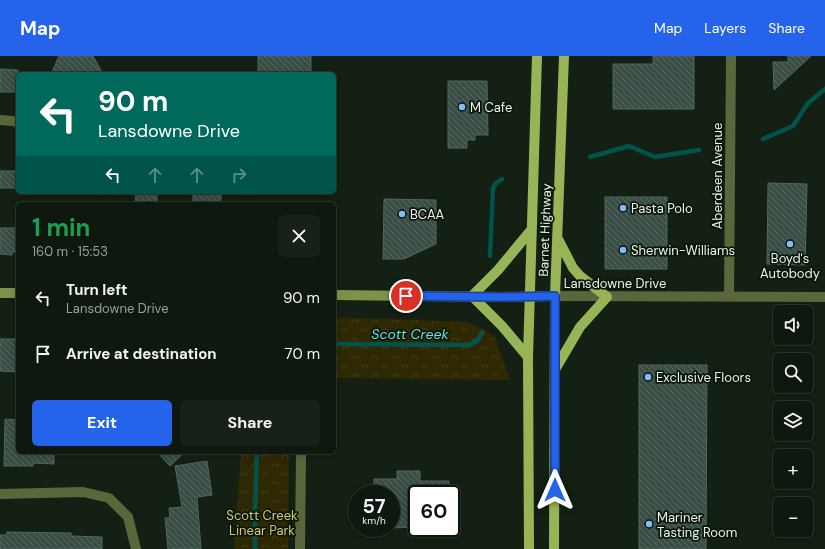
<!DOCTYPE html>
<html lang="en">
<head>
<meta charset="utf-8">
<style>
  body { margin:0; font-family:"DM Sans",sans-serif; background:#172117; color:#f1f3f6; height:100vh; display:flex; flex-direction:column; font-size:15px; white-space:nowrap }
  * { box-sizing:border-box; margin:0 }
  p { font-size:13px; color:#9ba09e }
  .icon { flex:none; width:22px; height:22px; fill:none; stroke:currentColor; stroke-width:2; stroke-linecap:round; stroke-linejoin:round }
  .map { position:relative; flex:1; overflow:hidden }
  .panel { position:absolute; left:16px; top:146px; width:320px; height:252px; display:flex; flex-direction:column; background:#0e180e; border-radius:6px; box-shadow:0 2px 10px #0003,0 0 0 1px #2e372e }
  .panel>* { flex:none }
  .banner { position:absolute; left:16px; top:16px; width:320px; height:122px; border-radius:6px; box-shadow:0 2px 10px #0003,0 0 0 1px #2e372e; background:#00695c; color:#fff; overflow:hidden }
  .buttons { position:absolute; left:773px; top:249px; display:grid; gap:8px }
  .buttons a { display:grid; place-items:center; width:40px; height:40px; border-radius:6px; background:#0e180e; box-shadow:0 2px 10px #0003,0 0 0 1px #2e372e; font-size:20px }
  .speed { position:absolute; left:348px; top:429px; display:flex; gap:8px; font-size:20px; font-weight:700; text-align:center }
  .speed>* { display:grid; place-content:center; width:52px; height:52px; border-radius:50%; background:#0e180e; box-shadow:0 2px 10px #0003,0 0 0 1px #2e372e; line-height:1 }
  .speed small { font-size:10px; font-weight:400 }
  .speed .limit { border:2px solid #111; border-radius:6px; background:#fff; color:#111 }
  .pin { position:absolute; display:grid; place-items:center; width:34px; height:34px; color:#fff; margin:-17px; border:2px solid #fff; border-radius:50%; box-shadow:0 1px 4px #0007 }
  .me { position:absolute; width:44px; margin:-22px; rotate:0deg; stroke-linejoin:round; filter:drop-shadow(0 0 3px #0008) }
  .turn { display:flex; align-items:center; gap:14px; height:84px; padding:0 16px; font-size:18px }
  .turn .icon { width:52px; height:52px; stroke-width:2.5 }
  .turn b { display:block; font-size:28px; line-height:34px }
  .lanes { display:flex; align-items:center; height:38px; padding:0 16px; background:#0003; justify-content:center; gap:20px; direction:ltr }
  .lanes .off { opacity:.35 }
  .round { display:grid; place-items:center; flex:none; width:42px; height:42px; border-radius:6px; background:#172117 }
  .head { display:flex; align-items:center; justify-content:space-between; height:68px; padding:0 16px }
  h1 { font-size:24px; font-weight:700; line-height:30px; color:#1e9e55 }
  .cta { display:flex; gap:8px; margin-top:auto; padding:8px 16px }
  .cta a { flex:1; height:46px; border-radius:6px; background:#2563eb; color:#fff; font-size:16px; font-weight:700; line-height:46px; text-align:center }
  .cta a+a { background:#172117; color:#f1f3f6 }
  ul { padding:0; list-style:none }
  li { display:flex; align-items:center; gap:12px; height:56px; padding:0 16px }
  li div { flex:1 }
  li b { display:block; font-size:15px }
  li em { font-style:normal }
  header { display:flex; align-items:center; gap:24px; box-sizing:border-box; height:56px; padding:0 20px; background:#2563eb; color:#fff }
  header strong { font-size:19px }
  nav { display:flex; gap:22px; margin-inline-start:auto; font-size:14px }
  .map>svg:first-child { display:block }
  .forest { fill:url(#forest-crowns) }
  .lines { fill:none; stroke-linecap:round; stroke-linejoin:round }
  .stream { stroke:#03534d; stroke-width:4.5 }
  .building { fill:url(#building-back-hatch); stroke:#51665d }
  .street { stroke:#5a673d; stroke-width:10 }
  .secondary { stroke:#7d934c; stroke-width:10 }
  .primary { stroke:#99b457; stroke-width:10 }
  .route-casing { stroke:#184099; stroke-width:10 }
  .route { stroke:#2563eb; stroke-width:7 }
  .poi-dot { fill:#81bcfa; stroke:#0b160b; stroke-width:1.5 }
  .labels { text-anchor:middle; dominant-baseline:central; stroke-width:3.5; stroke-linejoin:round; paint-order:stroke }
  .poi-label { font-size:13px; fill:#ebf3eb; stroke:#0b160b; text-anchor:start }
  .street-label { font-size:13px; fill:#ebf3eb; stroke:#0b160b }
  .park-label { font-size:13px; fill:#d6ca6d; stroke:#0b160b }
  .water-label { font-size:14px; font-style:italic; fill:#63e4d8; stroke:#0b160b }
</style>
</head>
<body>
<header>
<strong>Map</strong>
<nav><a>Map</a><a>Layers</a><a>Share</a></nav>
</header>
<div class="map">
<svg width="825" height="493" viewBox="0 0 825 493">
  <defs>
    <pattern id="forest-crowns" width="20" height="18" patternUnits="userSpaceOnUse"><rect width="20" height="18" fill="#2e2902"/><path d="M2 6a3 3 0 1 1 6 0M12 15a3 3 0 1 1 6 0" fill="none" stroke="#423e1b"/></pattern>
    <pattern id="building-back-hatch" width="6" height="6" patternUnits="userSpaceOnUse"><rect width="6" height="6" fill="#3a4e45"/><path d="M-1 5l2 2M0 0l6 6M5-1l2 2" fill="none" stroke="#576860"/></pattern>
  </defs>
  <rect width="100%" height="100%" fill="#132013"/>
  <path class="forest" d="M334,261L465,266L480,271L495,281L510,324L334,322Z
    M241,396H289L288,493H234Z"/>
  <g class="lines">
    <path class="stream" d="M763,83L793,70L808,47L825,33
      M590,101L629,90L655,101L699,94
      M490,200L493,132L496,127L502,123
      M334,288L470,289L477,285L482,277
      M255,493V452L257,396"/>
  </g>
  <path class="building" d="M59,0H93L103,18H51Z
    M258,0H311V18H258Z
    M653,0H694V53H613V8H653Z
    M788,0H811L774,34L773,6H788Z
    M0,13L18,14V36H0Z
    M448,25H487L488,79H475V84H467V92H448Z
    M0,115H18V132H0Z
    M768,127L807,128L805,209L767,208Z
    M136,136H157V148H135Z
    M193,136H221V148H193Z
    M605,141H667V213H605Z
    M384,143L436,144V188L404,203H383Z
    M0,172H18V196H12V199L0,198Z
    M0,283H18V316L0,315Z
    M639,309H707L706,493H639Z
    M5,363L17,364L18,396H54V408L33,407V410H4Z
    M157,396H185L170,410Z
    M207,405L212,439L197,441L201,493H168L165,462H170L169,452L182,451L175,410Z
    M397,415H420V425H449V438H417V471L391,472V438H374V423H397Z
    M7,476L71,477V480L102,481V493H0V479H7Z"/>
  <g class="lines">
    <path class="street" d="M0,64L12,65L18,66
      M555,240L825,241
      M729,240L731,0
      M0,438L83,436L109,442L128,461L136,493
      M300,493L301,396"/>
    <path class="secondary" d="M0,237H18
      M334,239L502,241L555,240"/>
    <path class="primary" d="M528,301L502,270L472,240L498,214L532,173
      M556,312L580,271L607,241L580,220L573,212L558,183
      M529,493L528,301L537,0
      M554,493L555,240L564,0"/>
  </g>
  <g class="lines">
    <defs>
      <path id="route" d="M406,240L502,241L555,240V434"/>
    </defs>
    <use href="#route" class="route-casing"/>
    <use href="#route" class="route"/>
  </g>
  <g class="poi-dot">
    <circle cx="462" cy="51" r="4"/>
    <circle cx="623" cy="152" r="4"/>
    <circle cx="402" cy="158" r="4"/>
    <circle cx="790" cy="188" r="4"/>
    <circle cx="623" cy="194" r="4"/>
    <circle cx="648" cy="321" r="4"/>
    <circle cx="649" cy="468" r="4"/>
  </g>
  <g class="labels">
    <g class="poi-label">
      <text x="470" y="51">M Cafe</text>
      <text x="631" y="152">Pasta Polo</text>
      <text x="410" y="158">BCAA</text>
      <text x="631" y="194">Sherwin-Williams</text>
      <text x="790" y="202" text-anchor="middle">Boyd's<tspan x="790" dy="15">Autobody</tspan></text>
      <text x="656" y="321">Exclusive Floors</text>
      <text x="657" y="461">Mariner<tspan x="657" dy="15">Tasting Room</tspan></text>
    </g>
    <g class="street-label">
      <text transform="translate(717 120) rotate(-90)">Aberdeen Avenue</text>
      <text transform="translate(545 174) rotate(-88)">Barnet Highway</text>
      <text x="615" y="227">Lansdowne Drive</text>
    </g>
    <g class="park-label">
      <text x="262" y="459">Scott Creek<tspan x="262" dy="15">Linear Park</tspan></text>
    </g>
    <g class="water-label">
      <text x="410" y="278">Scott Creek</text>
    </g>
  </g>
</svg>
<div class="buttons">
<a><svg class="icon" aria-label="sound" viewBox="0 0 24 24"><path d="M4 9h4l5-4v14l-5-4H4zM17 9q2 3 0 6"/></svg></a>
<a><svg class="icon" aria-label="search" viewBox="0 0 24 24"><circle cx="10" cy="10" r="6"/><path d="M15 15l6 6"/></svg></a>
<a><svg class="icon" aria-label="layers" viewBox="0 0 24 24"><path d="M12 4l9 5-9 5-9-5zM3 14l9 5 9-5"/></svg></a>
<a>+</a>
<a>−</a>
</div>
<div class="speed"><div>57<small>km/h</small></div><div class="limit">60</div></div>
<div class="pin" style="left:406px;top:240px;background:#d93025"><svg class="icon" aria-label="arrive" viewBox="0 0 24 24"><path d="M6 21V4h12l-3 4 3 4H6"/></svg></div>
<svg class="me" style="left:555px;top:434px" viewBox="-20 -20 40 40"><path d="M0-17L14 15 0 8-14 15z" fill="#2563eb" stroke="#fff" stroke-width="4"/></svg>
<div class="banner">
<div class="turn"><svg class="icon" aria-label="left" viewBox="0 0 24 24"><path d="M17 20v-9H6M10 6l-5 5 5 5"/></svg><div><b>90 m</b>Lansdowne Drive</div></div>
<div class="lanes"><svg class="icon" aria-label="left" viewBox="0 0 24 24"><path d="M17 20v-9H6M10 6l-5 5 5 5"/></svg><svg class="icon off" aria-label="ahead" viewBox="0 0 24 24"><path d="M12 20V5M6 11l6-6 6 6"/></svg><svg class="icon off" aria-label="ahead" viewBox="0 0 24 24"><path d="M12 20V5M6 11l6-6 6 6"/></svg><svg class="icon off" aria-label="right" viewBox="0 0 24 24"><path d="M7 20v-9h11M14 6l5 5-5 5"/></svg></div>
</div>
<section class="panel">
<div class="head"><div><h1>1 min</h1><p>160 m · 15:53</p></div><a class="round"><svg class="icon" aria-label="close" viewBox="0 0 24 24"><path d="M6 6l12 12M18 6L6 18"/></svg></a></div>
<ul>
<li><svg class="icon" aria-label="left" viewBox="0 0 24 24"><path d="M17 20v-9H6M10 6l-5 5 5 5"/></svg><div><b>Turn left</b><p>Lansdowne Drive</p></div><em>90 m</em></li>
<li><svg class="icon" aria-label="arrive" viewBox="0 0 24 24"><path d="M6 21V4h12l-3 4 3 4H6"/></svg><div><b>Arrive at destination</b></div><em>70 m</em></li>
</ul>
<div class="cta"><a>Exit</a><a>Share</a></div>
</section>
</div>
</body>
</html>
